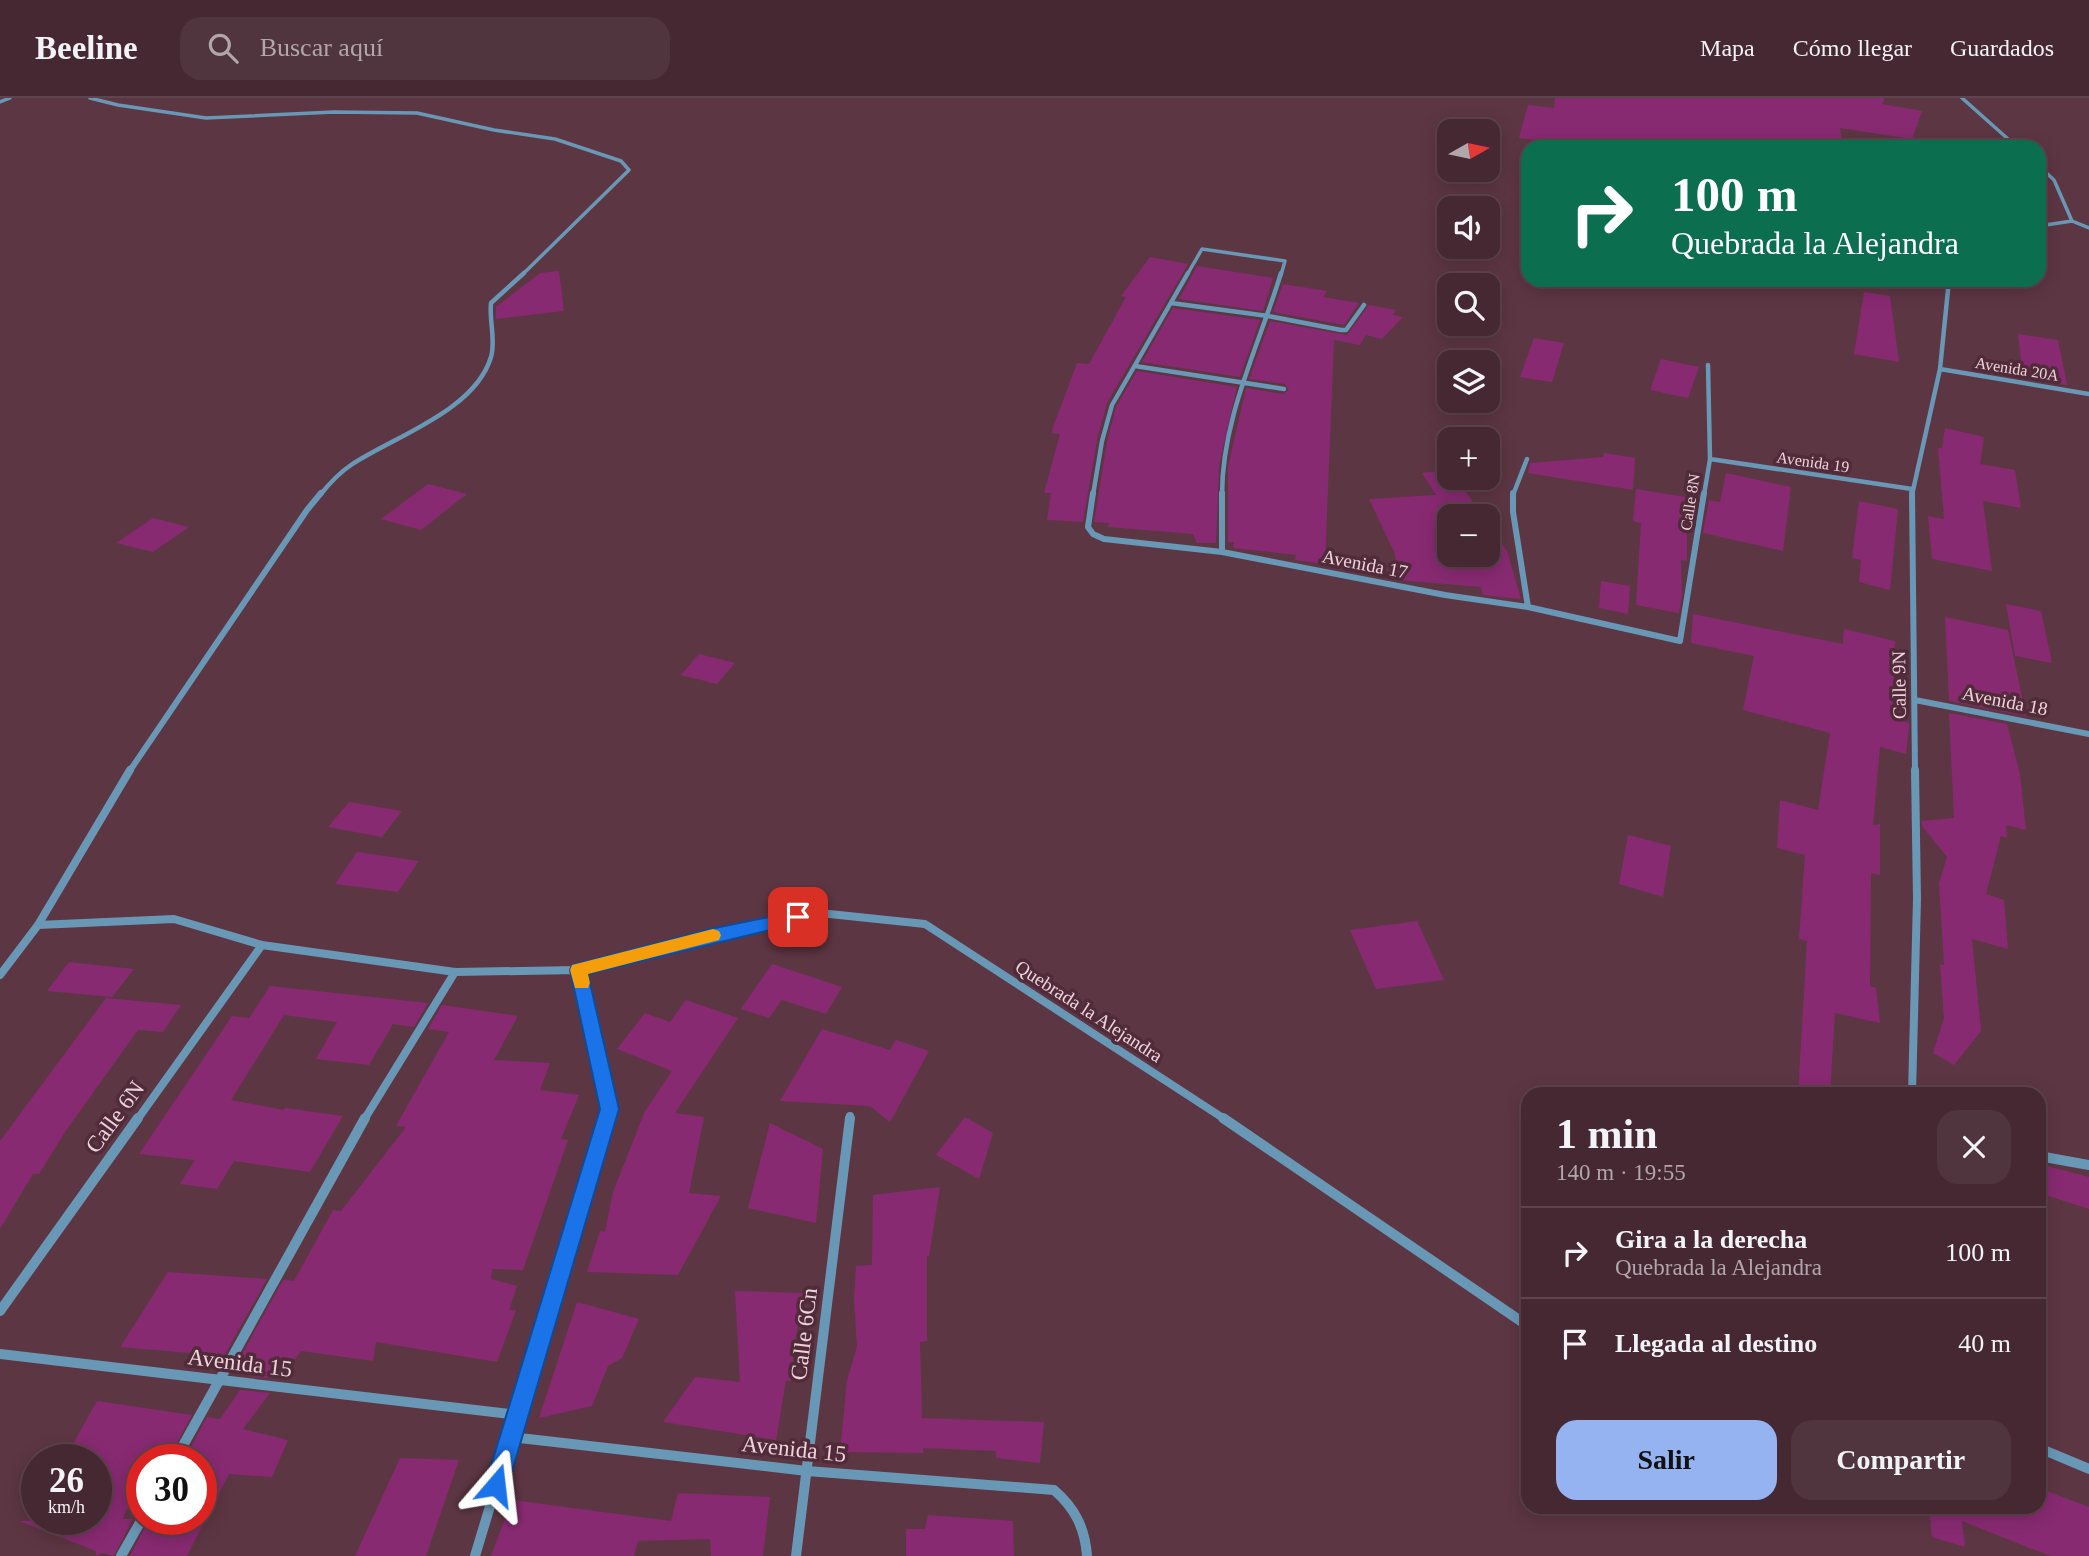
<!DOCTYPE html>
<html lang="es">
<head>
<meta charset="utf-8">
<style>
  body { margin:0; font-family:Georgia,serif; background:#50343e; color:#f1f3f6; height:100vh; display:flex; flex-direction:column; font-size:26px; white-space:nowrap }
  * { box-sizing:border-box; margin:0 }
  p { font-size:23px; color:#b0a6ac }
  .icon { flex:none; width:38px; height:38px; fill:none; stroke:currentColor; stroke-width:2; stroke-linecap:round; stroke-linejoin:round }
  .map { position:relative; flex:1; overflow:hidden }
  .drawer { position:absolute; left:1521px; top:989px; width:525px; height:427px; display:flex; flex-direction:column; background:#462832; border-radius:21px; box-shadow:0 4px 18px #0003,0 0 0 2px #5e444d }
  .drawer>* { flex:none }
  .banner { position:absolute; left:1521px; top:42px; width:525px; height:147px; border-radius:21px; box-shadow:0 4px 18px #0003,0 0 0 2px #5e444d; background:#0b6e4f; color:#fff; overflow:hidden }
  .needle { width:46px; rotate:81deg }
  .tools { position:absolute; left:1437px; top:21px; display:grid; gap:14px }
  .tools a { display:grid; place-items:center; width:63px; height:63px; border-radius:14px; background:#462832; box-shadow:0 4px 18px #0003,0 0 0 2px #5e444d; font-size:35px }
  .speed { position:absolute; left:21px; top:1346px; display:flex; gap:14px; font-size:35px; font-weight:700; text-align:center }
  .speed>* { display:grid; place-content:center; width:91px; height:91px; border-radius:50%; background:#462832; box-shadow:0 4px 18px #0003,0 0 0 2px #5e444d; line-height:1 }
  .speed small { font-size:18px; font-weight:400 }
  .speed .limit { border:10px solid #d22; background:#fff; color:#111 }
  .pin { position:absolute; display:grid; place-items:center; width:60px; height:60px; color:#fff; margin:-30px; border-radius:14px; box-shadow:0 4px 10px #0006 }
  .me { position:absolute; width:77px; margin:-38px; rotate:17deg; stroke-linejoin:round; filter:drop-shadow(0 0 5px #0008) }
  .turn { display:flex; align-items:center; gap:24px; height:147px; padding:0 35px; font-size:32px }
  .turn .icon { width:91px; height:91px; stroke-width:2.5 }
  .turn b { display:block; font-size:49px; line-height:60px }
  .round { display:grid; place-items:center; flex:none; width:74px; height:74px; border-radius:21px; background:#50343e }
  .summary { display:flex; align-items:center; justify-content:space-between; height:119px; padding:0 35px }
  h1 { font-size:42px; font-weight:800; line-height:52px }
  .primary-button { display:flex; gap:14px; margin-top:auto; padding:14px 35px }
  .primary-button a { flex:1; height:80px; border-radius:21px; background:#95b2f1; color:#111; font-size:28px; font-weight:800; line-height:80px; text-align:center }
  .primary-button a+a { background:#50343e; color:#f1f3f6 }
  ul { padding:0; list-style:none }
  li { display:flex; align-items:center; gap:21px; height:91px; padding:0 35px; border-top:2px solid #5e444d }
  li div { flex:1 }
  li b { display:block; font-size:26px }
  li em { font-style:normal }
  header { display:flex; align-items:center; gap:42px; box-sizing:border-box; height:98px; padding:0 35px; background:#462832; border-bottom:2px solid #5e444d }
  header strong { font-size:33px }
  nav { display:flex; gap:38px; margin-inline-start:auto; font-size:24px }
  .search { width:490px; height:63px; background:#50343e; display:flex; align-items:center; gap:18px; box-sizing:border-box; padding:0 24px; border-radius:21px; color:#b0a6ac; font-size:26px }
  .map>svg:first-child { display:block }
  .building { fill:#882a72 }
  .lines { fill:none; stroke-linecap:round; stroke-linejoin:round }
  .minor-far4 { stroke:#6998b6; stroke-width:3.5 }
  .minor-far3 { stroke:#6998b6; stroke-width:4.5 }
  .minor-far2 { stroke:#6998b6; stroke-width:6 }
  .minor-far1 { stroke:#6998b6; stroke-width:8 }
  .minor { stroke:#6998b6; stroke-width:10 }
  .route { fill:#1a73e8; stroke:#114b97; stroke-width:2 }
  .slow { fill:#f59e0b }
  .labels { text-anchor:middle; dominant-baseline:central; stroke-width:7; stroke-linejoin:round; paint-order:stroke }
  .far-street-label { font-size:16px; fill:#edd4db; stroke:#512b39 }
  .street-label { font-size:19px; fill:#edd4db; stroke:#512b39 }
  .near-street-label { font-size:23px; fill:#edd4db; stroke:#512b39 }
</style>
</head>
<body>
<header>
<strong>Beeline</strong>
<div class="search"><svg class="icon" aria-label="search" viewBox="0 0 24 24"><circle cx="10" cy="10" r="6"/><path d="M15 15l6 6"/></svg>Buscar aquí</div>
<nav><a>Mapa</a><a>Cómo llegar</a><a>Guardados</a></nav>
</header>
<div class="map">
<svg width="2089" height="1458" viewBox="0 0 2089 1458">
  <rect width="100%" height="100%" fill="#5d3643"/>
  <path class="building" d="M1555,0H1885L1882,6L1922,13L1912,41L1840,30L1843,49H1593L1519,40L1528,7L1554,10Z
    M1150,159L1188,166L1107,305L1097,342L1083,424L1047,422L1051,395H1044L1060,336L1051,335L1077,265L1089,266L1126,199L1121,198Z
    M1197,168L1273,180L1263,213L1179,201Z
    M559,173L564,213L496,221V209L540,175Z
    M1283,186L1327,193L1323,199L1359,205L1344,227L1273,214Z
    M1864,194L1890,198L1899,264L1854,256Z
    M1369,207L1396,212L1393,217L1403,219L1382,241L1366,237L1360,247L1334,242L1325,466L1295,462L1296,457L1233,450L1234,444H1228V369L1246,290L1283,296L1289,292L1285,286L1249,281L1270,223L1347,237Z
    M1173,210L1260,222L1240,279L1142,264Z
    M2018,236L2058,242L2067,287L2023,280Z
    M1534,240L1564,245L1552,284L1520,279Z
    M1661,261L1699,269L1688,300L1650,292Z
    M1137,273L1237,289L1219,367L1216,445H1197L1193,436L1108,429L1109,425L1094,424L1107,344L1116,309Z
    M1945,330L1984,339L1980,366L2015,372L2021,410L1983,403L1992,473L1932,461L1928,418L1944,421L1938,350H1942Z
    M1604,355L1635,360L1633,392L1528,375L1530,365L1603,359Z
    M1449,372V380H1456L1483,418H1449V457H1488V425L1507,453L1521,501L1483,497L1481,489L1397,482L1395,456L1369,401L1436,397L1422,375Z
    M1726,375L1791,389L1783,453L1703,435L1709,402L1720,404Z
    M428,386L467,396L421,432L381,421Z
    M1636,391L1697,401L1692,433L1687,432V463L1681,462L1682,498L1679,515L1636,507L1641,425L1633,423Z
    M1859,403L1898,411L1890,492L1859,484L1861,462L1852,460Z
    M153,420L189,429L153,454L116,445Z
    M1601,483L1630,488L1628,516L1599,510Z
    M2006,506L2041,513L2052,565L2015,558Z
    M1693,516L1843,546L1844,531L1895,543L1892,621L1909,625V629L1906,656L1880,649L1873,727L1880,726V777L1871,775L1870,888L1876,890L1880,925L1835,915L1830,996H1798L1807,843L1799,841L1805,757L1777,750L1780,702L1818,712L1830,635L1743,612L1754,558L1691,545Z
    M1945,519L2008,532L2026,618L1949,603Z
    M699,556L735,565L717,586L681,577Z
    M1949,615L2007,626L2020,676L2026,732L2006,727L2007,740L2001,738L1986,796L2004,802L2008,851L1972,841L1981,933L1954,967L1933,955L1944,920L1940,866L1944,867L1939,785L1947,759L1922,728V723L1954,720Z
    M349,704L402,713L382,739L328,729Z
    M1628,737L1671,748L1663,799L1619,786Z
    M357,754L419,763L398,794L335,786Z
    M1417,823L1444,882L1376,891L1350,832Z
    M69,864L134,871L112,899L47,893Z
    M772,866L842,889L826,916L782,902L769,920L741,911Z
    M270,888L428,905L414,929L393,926L369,967L316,961L337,924L284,917L231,1002L284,1012L285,1010L343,1018L310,1074L234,1063L217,1091L180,1086L195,1062L139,1056L232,918L249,920Z
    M106,900L181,907L163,934L138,932L65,1034L39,1076H33L0,1131V1043Z
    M686,902L738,920L675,1015L704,1019L689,1095L721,1098L678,1177L587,1174L600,1133L605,1134L613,1094L645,1013L672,973L617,951L645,915L670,924Z
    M442,907L518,918L494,962L550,965L540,992L579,997L561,1041L568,1042L523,1172L492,1171L491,1181L517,1188L509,1212H516L497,1264L376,1244L373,1263L301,1253L280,1281L249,1278L260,1261L240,1260L283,1182L294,1183L333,1112L341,1113L406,1029L396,1028L449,934L428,931Z
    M822,931L890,952L896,942L929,953L890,1024L870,1008L780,1003Z
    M965,1019L993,1035L979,1081L936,1057Z
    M770,1025L823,1051L816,1125L748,1110Z
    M2039,1066L2089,1079V1111L2039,1095Z
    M940,1089L929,1158H927V1243L920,1244L922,1320L1044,1324L1040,1365L996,1360V1353L923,1350V1355L840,1354L847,1282L857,1249L854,1201L856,1168L872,1167L873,1097Z
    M168,1174L267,1181L224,1258L120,1249Z
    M735,1193L806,1195L793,1249V1282L786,1283L776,1342L663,1324L695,1279L740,1284Z
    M577,1204L639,1221L622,1260L608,1268L592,1308L539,1320Z
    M240,1292L270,1295L243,1331L288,1342L272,1379L229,1376L187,1458H130L149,1421H201V1362H184L207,1319L220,1321Z
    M97,1303L192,1317L168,1362H142V1385L122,1421H133L114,1458L102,1455L96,1458V1453L19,1423L96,1421V1362H64Z
    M400,1360L459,1362L426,1458H355Z
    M2039,1390L2089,1409V1458H2050L1962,1423L1965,1449L1932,1439L1929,1409H2039Z
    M678,1395L770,1399L763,1458H711L710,1441L638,1443L634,1458H491L512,1402L671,1423Z
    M928,1417L1013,1423L1014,1458H906V1431H925Z"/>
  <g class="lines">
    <path class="minor-far4" d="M90,0L118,7L206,20L334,14L417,15L494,32L555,41L621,63L629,72L522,177
      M1962,0L2017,49
      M0,4L10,0
      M2039,68L2054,82L2072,123L2089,130
      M2039,128L2072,123
      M1187,177L1202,151L1285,163L1281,177"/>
    <path class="minor-far3" d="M1171,205L1268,218L1341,232H1346L1364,207
      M1135,268L1284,291
      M1940,271L2089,296
      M1710,361L1912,391
      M320,397C329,386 339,375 351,367C393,339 475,313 491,259C496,242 489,223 491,205L524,175
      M1093,397L1102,343L1112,307L1188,175
      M1222,397C1222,319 1259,248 1281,175
      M1513,397L1527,361
      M1704,397L1710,361L1708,267
      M1912,397L1940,271L1949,182"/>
    <path class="minor-far2" d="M1093,395L1088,429L1093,436L1104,441L1222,454
      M1222,395V454
      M1513,395V414L1528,509
      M1912,395L1915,674
      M1222,454L1445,497L1528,509L1680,543L1704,395
      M1915,602L2089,636
      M129,674L307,412L321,395"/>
    <path class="minor-far1" d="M38,827L174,821L262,847L455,874L578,872L710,838L820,815L925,826L1226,1022
      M578,872L610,1011L607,1022
      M0,877L38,827L130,672
      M1912,996L1917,801L1915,672
      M137,1022L262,847
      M364,1022L455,874
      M850,1022V1018"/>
    <path class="minor" d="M1223,1020L1528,1228
      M2039,1058L2089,1067
      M0,1213L138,1020
      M0,1256L518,1317
      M511,1339L807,1373L1054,1392C1075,1410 1085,1430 1087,1458
      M2039,1350L2089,1371
      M175,1362L365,1020
      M121,1458L142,1421
      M475,1458L607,1020
      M796,1458L850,1020"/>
  </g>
  <path class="route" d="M798,813L804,815L807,819L804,824L588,876L619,1011L508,1387L505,1395L496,1398L488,1395L485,1387L600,1011L570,872L572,867L710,831Z"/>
  <path class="slow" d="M713,831L719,833L721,837L719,842L588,876L590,885L588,890H575L570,872L572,867Z"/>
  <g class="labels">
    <g class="far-street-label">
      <text transform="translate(2017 271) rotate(9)">Avenida 20A</text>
      <text transform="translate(1813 364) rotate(8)">Avenida 19</text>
      <text transform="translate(1690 404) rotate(-81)">Calle 8N</text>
    </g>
    <g class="street-label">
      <text transform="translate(1365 466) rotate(11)">Avenida 17</text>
      <text transform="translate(1899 587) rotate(-91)">Calle 9N</text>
      <text transform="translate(2005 603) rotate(11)">Avenida 18</text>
      <text transform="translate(1089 913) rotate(33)">Quebrada la Alejandra</text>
    </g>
    <g class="near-street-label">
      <text transform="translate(115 1019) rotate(-54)">Calle 6N</text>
      <text transform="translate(804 1236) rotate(-83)">Calle 6Cn</text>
      <text transform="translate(240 1265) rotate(7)">Avenida 15</text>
      <text transform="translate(794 1351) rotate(6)">Avenida 15</text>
    </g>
  </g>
</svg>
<div class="tools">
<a><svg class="needle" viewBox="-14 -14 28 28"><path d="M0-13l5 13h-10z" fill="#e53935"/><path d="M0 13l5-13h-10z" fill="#b0a6ac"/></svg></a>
<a><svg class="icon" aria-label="sound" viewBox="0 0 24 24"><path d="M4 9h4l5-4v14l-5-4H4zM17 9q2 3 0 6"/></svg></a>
<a><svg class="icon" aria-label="search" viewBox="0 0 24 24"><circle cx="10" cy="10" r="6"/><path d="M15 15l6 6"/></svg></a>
<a><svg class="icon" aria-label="layers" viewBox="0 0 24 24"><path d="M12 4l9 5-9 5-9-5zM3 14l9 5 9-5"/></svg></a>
<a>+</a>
<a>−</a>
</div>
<div class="speed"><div>26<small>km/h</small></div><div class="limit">30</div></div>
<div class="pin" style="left:798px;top:819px;background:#d93025"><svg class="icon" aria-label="arrive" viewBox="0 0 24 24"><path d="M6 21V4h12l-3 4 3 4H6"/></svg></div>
<svg class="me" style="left:496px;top:1387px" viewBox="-20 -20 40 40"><path d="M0-17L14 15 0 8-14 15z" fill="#1a73e8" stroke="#fff" stroke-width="4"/></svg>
<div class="banner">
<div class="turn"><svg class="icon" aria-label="right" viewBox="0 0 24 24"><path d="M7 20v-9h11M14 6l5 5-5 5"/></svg><div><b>100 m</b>Quebrada la Alejandra</div></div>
</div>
<section class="drawer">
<div class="summary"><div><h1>1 min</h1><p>140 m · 19:55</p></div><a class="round"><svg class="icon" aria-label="close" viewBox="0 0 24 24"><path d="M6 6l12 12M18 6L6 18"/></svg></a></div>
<ul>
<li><svg class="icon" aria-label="right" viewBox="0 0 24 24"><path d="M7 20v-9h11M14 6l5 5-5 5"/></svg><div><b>Gira a la derecha</b><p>Quebrada la Alejandra</p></div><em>100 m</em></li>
<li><svg class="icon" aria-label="arrive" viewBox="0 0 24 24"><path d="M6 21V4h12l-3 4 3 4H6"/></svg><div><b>Llegada al destino</b></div><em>40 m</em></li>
</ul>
<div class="primary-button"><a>Salir</a><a>Compartir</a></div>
</section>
</div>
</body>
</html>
